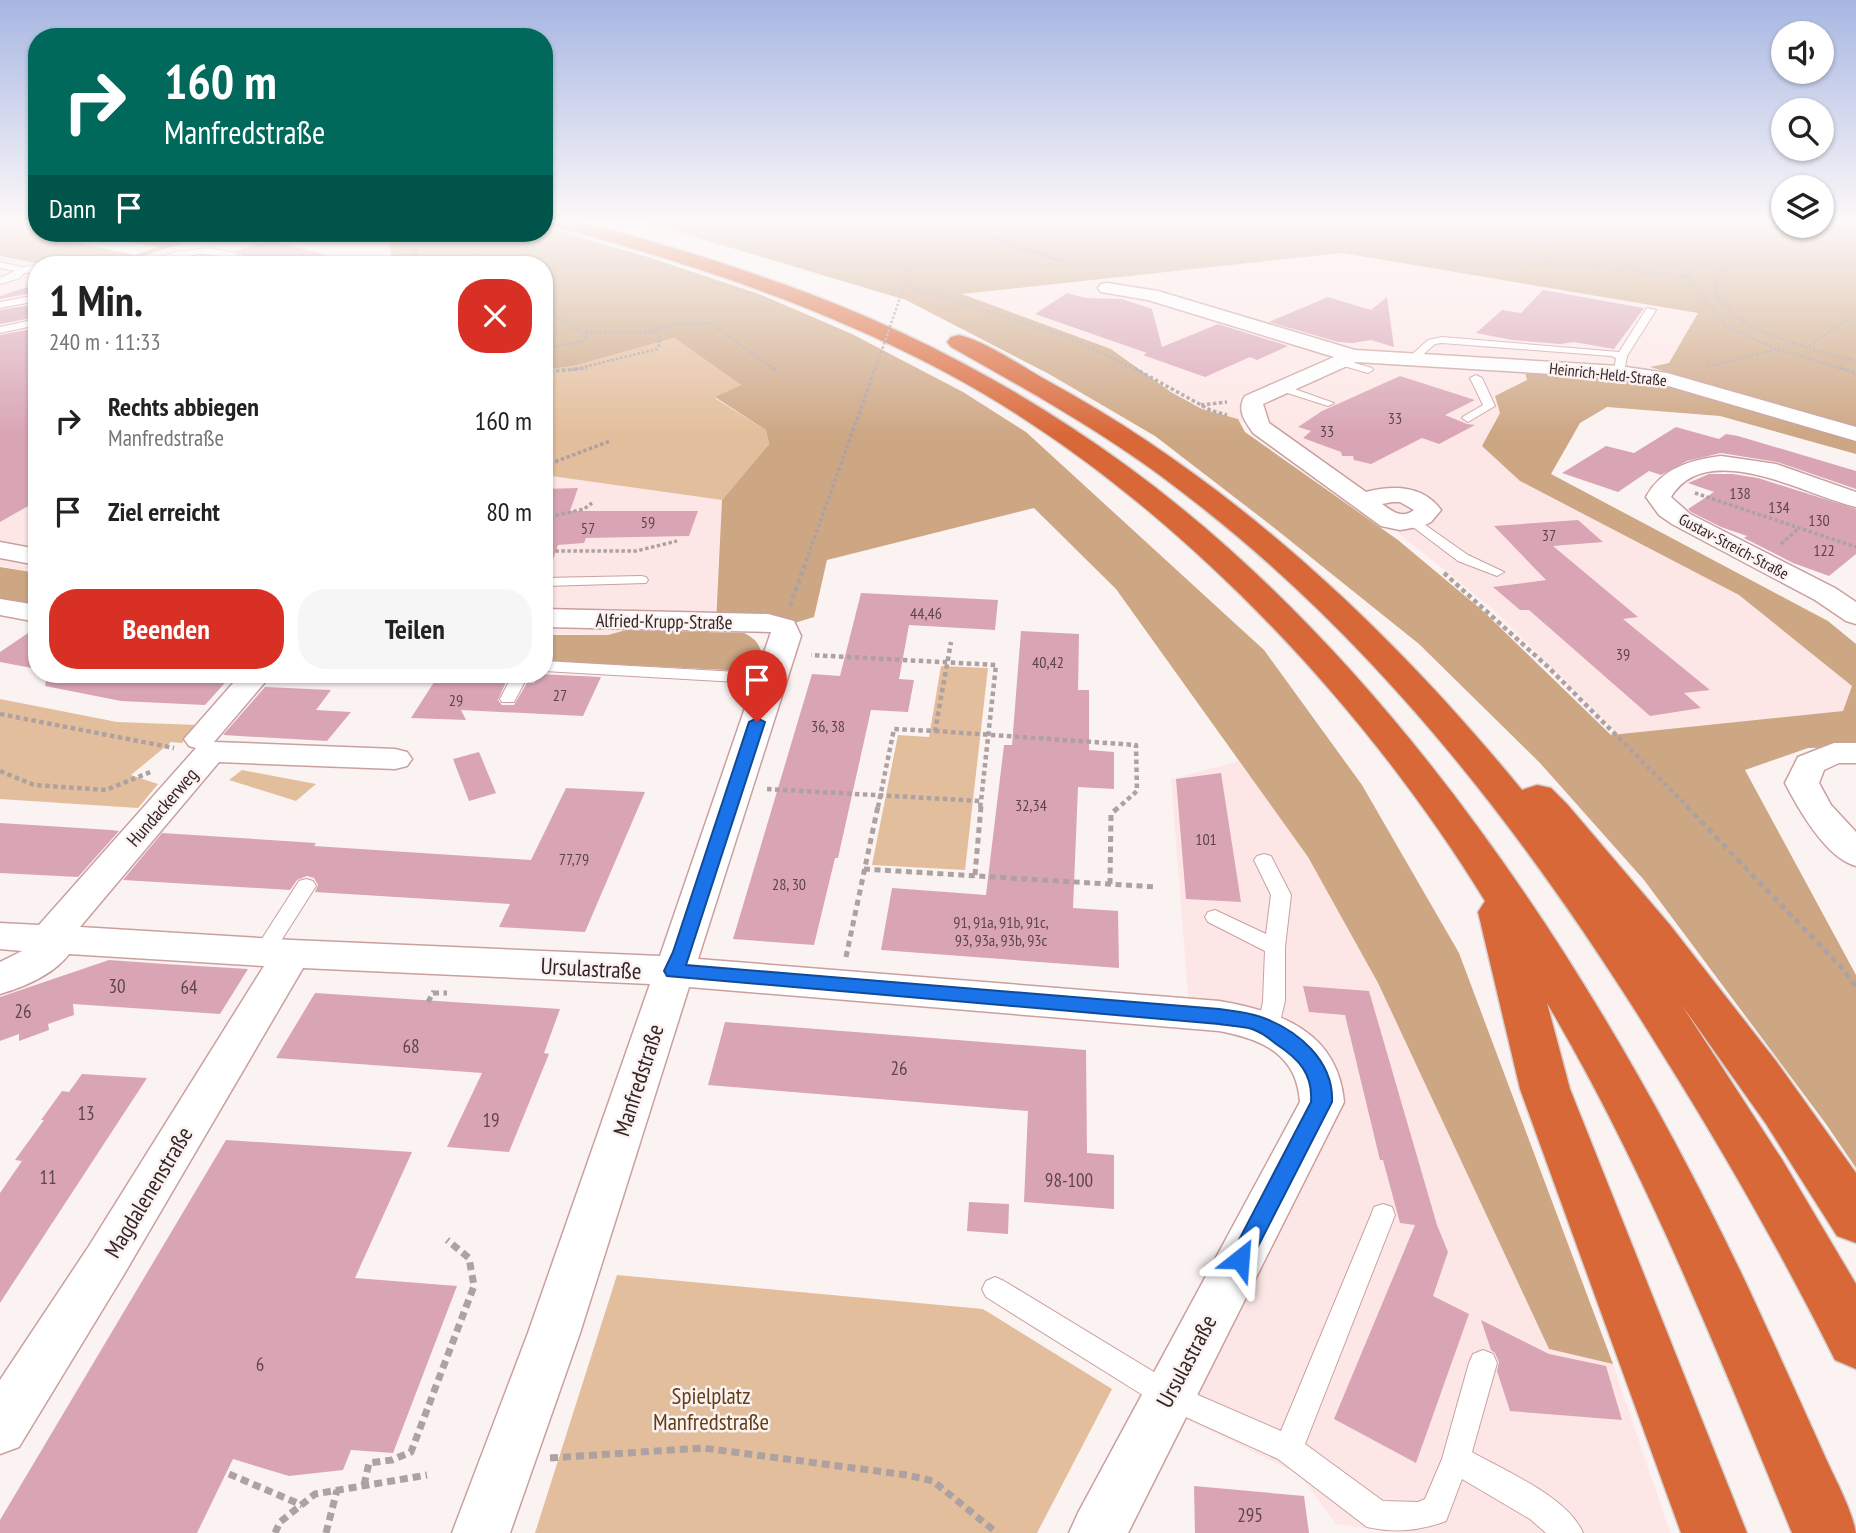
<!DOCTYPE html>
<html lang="de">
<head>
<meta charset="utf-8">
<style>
  body { margin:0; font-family:"PT Sans Narrow",sans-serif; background:#f6f6f6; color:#222; height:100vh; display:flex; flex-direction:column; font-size:26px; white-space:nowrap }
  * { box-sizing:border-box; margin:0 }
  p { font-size:23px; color:#767676 }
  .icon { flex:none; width:38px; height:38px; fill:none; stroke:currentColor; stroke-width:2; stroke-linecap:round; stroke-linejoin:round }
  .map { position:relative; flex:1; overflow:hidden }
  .panel { position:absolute; left:28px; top:256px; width:525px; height:427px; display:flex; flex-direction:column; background:#fff; border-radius:28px; box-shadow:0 2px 5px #0004 }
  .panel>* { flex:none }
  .banner { position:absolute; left:28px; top:28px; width:525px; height:214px; border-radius:28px; box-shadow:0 2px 5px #0004; background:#00695c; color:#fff; overflow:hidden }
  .fabs { position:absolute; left:1771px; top:21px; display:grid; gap:14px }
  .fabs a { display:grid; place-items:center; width:63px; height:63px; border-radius:50%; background:#fff; box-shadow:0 2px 5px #0004; font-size:35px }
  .pin { position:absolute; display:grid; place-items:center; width:60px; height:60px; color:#fff; margin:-72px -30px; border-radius:50% 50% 50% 0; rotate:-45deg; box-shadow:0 0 7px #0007 }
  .pin .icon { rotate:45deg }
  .me { position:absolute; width:77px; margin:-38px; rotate:28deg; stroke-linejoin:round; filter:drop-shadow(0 0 5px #0008) }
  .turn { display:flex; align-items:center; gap:24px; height:147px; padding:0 21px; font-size:32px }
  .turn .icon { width:91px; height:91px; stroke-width:2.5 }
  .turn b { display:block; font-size:49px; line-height:60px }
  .then { display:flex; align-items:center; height:66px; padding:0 21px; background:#0003; gap:14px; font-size:26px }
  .round { display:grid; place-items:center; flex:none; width:74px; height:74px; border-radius:28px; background:#f6f6f6 }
  .head { display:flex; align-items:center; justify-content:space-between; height:119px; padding:0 21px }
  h1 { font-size:42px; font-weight:600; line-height:52px }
  .primary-button { display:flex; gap:14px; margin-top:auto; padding:14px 21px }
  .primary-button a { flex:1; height:80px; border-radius:28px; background:#d93025; color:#fff; font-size:28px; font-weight:600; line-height:80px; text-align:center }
  .primary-button a+a { background:#f6f6f6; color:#222 }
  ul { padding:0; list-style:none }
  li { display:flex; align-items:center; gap:21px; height:91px; padding:0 21px }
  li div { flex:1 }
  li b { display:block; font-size:26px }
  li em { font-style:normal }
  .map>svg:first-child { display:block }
  .built { fill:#fde7e6 }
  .green { fill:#e3be9c }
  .forest { fill:#cda784 }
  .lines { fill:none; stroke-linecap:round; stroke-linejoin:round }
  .stream { fill:#b28da3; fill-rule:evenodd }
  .building { fill:#d9a5b5 }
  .service-casing { stroke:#caa09f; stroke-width:2 }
  .minor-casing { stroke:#caa09f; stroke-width:3 }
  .motorway-casing { stroke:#d3cfcf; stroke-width:3 }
  .path-far4 { stroke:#ada1a1; stroke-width:2.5; stroke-dasharray:2.5 2; stroke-linecap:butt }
  .path-far3 { stroke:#ada1a1; stroke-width:3.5; stroke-dasharray:3.5 2.5; stroke-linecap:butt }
  .path-far2 { stroke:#ada1a1; stroke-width:4.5; stroke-dasharray:4.5 3.5; stroke-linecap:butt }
  .path-far1 { stroke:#ada1a1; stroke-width:5; stroke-dasharray:6 4.5; stroke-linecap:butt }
  .path { stroke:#ada1a1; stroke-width:7; stroke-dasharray:8 5; stroke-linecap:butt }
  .service { fill:#fff; fill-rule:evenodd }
  .minor { fill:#fff; fill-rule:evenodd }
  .motorway { fill:#d96839; fill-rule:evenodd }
  .path-bridge-far1 { stroke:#ada1a1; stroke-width:2.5; stroke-dasharray:2.5 2; stroke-linecap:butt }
  .path-bridge { stroke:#ada1a1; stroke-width:3.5; stroke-dasharray:3.5 2.5; stroke-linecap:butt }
  .route { fill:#1a73e8; stroke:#114b97; stroke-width:2 }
  .labels { text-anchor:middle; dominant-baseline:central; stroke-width:5; stroke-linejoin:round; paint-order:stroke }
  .far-street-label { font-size:16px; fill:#352524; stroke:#fbf2f2 }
  .number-label { font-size:16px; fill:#5e4548 }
  .street-label { font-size:19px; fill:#352524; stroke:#fbf2f2 }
  .near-number-label { font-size:19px; fill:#5e4548 }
  .near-street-label { font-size:23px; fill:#352524; stroke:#fbf2f2 }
  .near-park-label { font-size:23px; fill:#643d15; stroke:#fbf2f2 }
</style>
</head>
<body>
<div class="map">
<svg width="1856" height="1533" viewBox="0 0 1856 1533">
  <rect width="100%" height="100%" fill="#fbf2f2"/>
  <path class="built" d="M214,233H387L395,263L119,264Z
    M1343,253L1699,313L1667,376L1525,372L1527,379L1520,481L1739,595L1853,686L1843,711L1619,735L1494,610L1397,532L1391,518L1262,427L1211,413L1111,349L961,294Z
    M0,256L40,264H37V573L0,566Z
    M544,475L722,500L714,630H626L609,635L544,634Z
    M1239,761L1308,857L1378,983L1549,1349L1613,1364L1670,1533H1398L1336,1524L1300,1475L1170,1411L1328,1074L1189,1007L1171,779Z"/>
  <path class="green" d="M674,338L741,385L715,398L766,430L769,444L722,500L544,475V370L574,366Z
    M941,666L988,668L965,870L872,865L898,735L929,737Z
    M0,699L117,722L197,725L182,743L171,742L131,775L158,784L138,808L0,799Z
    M242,770L316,784L296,801L229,780Z
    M617,1275L983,1309L1112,1389L1037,1533H535Z"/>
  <path class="forest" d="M0,221H37L36,234L135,255L157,247L80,233H214L119,264H40L0,256Z
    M641,221H1783V226H1822V221H1856V427L1650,367L1669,363L1698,313L1342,253L962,294L1111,349L1171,392L1202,409L1238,419L1245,432L1398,540L1483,611L1611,735L1843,711L1852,686L1739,595L1520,481L1482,446L1500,413L1495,396L1527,380L1525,372L1630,378L1667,384L1856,439V454L1720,416L1607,407L1580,423L1551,474L1828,621L1856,644V747L1808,748L1745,770L1856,975V1168L1826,1124L1644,880L1540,763L1419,644L1268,523L1155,436L1049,374L906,300Z
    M544,227L648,257L759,294L852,334L963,392L1026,432L1264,650L1362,785L1459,953L1613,1364L1549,1349L1378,983L1308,857L1116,589L1034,508L827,560L814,617L785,626L716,621L722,500L769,444L766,430L715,397L741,385L674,338L574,366L544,370V264H393L387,233H544Z
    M0,567L37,573V606L0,599Z
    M626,630L744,633C758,640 762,647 762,663L745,671L544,661V635H608Z"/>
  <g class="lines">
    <path class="stream" d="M962,221H967L1002,240L1065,261L1060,262L998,242Z
      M421,233H426L414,240L421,264H416L409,239Z
      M544,344L548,346V348H544Z"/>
  </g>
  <path class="building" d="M271,240L332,257L331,264H212L211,258L235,259L242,255L235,251Z
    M37,284V292L0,299V296Z
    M1543,290L1644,308L1614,349L1574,342L1560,344L1512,340L1476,333L1502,310L1521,313Z
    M1067,293L1086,298L1122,299L1152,309L1162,347L1218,324L1288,346L1257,360L1250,357L1205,377L1143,355L1147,353L1035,314Z
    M1328,297L1371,310L1387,297L1394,347L1371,340L1353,343L1338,342L1269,322Z
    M37,304V317L0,324V310Z
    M37,328V501L0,522V335Z
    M1400,376L1475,400L1445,415L1467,424L1475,425L1439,444L1422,438L1371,464L1354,460L1353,456H1342L1341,452L1303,438L1311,431L1298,427L1322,411Z
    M1676,427L1719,439L1726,434L1738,436L1856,471V489L1777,462L1721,453L1687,461L1661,475L1649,471L1618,492L1562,473L1606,446L1634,453Z
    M1709,474H1733L1758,478L1856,509V554L1829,576L1793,563L1744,538L1747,536L1721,527L1691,512L1688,509L1714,492L1688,483Z
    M578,488L570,511H698L689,536L586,538L584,543L558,545L548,574H544V489Z
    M1578,520L1603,542L1553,546L1638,617L1623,619L1710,690L1684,693L1701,708L1650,716L1529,610H1520L1493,587L1546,580L1494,526Z
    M861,593L998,600L995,630L909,625L899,679L914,680L908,712L871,710L838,858H835L814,945L733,939L812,674L840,676Z
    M37,627V669L0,662V652Z
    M1021,631L1079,634L1078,690H1089V750L1114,752V789L1078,787L1073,908L1118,911L1119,968L881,950L892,888L986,895L1004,745H1012Z
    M47,674H233L205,705L121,701L45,686Z
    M539,674L601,677L583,716L461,710L466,720L411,718L436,679L506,682L498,700L502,705H514L527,683H534Z
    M265,687L331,690L316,710L351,712L327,741L223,735Z
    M479,752L496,793L469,801L453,759Z
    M1221,773L1241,902L1186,899L1176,779Z
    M566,788L645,792L585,932L499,927L510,904L315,892L318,885L314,878L307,876L297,880L290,890L123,880L162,833L316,843L314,846L531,860Z
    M0,823L111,830L119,831L78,877L0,873Z
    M109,960L165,964L248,969L220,1014L73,1004L74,1015L48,1024L49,1030L19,1041V1034L0,1041V997Z
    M1303,986L1369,991L1437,1225L1448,1252L1433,1296L1469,1314L1416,1463L1334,1419L1415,1225L1400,1223L1383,1160H1380L1345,1015L1309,1012Z
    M315,993L560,1009L544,1053L549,1054L509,1152L447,1147L482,1073L276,1058Z
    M725,1022L1086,1050L1087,1153L1114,1155V1209L1024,1202L1028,1111L708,1085Z
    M82,1074L147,1078L0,1303V1193L22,1161L15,1160L44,1120H41L62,1091L69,1092Z
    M226,1140L412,1152L355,1278L457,1286L393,1453L351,1450L343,1470L289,1476L233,1459L197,1533H0V1520Z
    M969,1202L1009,1204L1008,1234L967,1231Z
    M1481,1320L1549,1354L1606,1366L1622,1420L1510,1411L1497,1371L1499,1362L1495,1353L1491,1350Z
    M1194,1486L1304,1496L1309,1533H1195Z"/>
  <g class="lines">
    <defs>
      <path id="service" d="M210,248L239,254L234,257L199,254L151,264H137L176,252Z
        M0,262L21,267L37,266V272L24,273L20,278L0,284V278L15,271L0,268Z
        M37,295V301L0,308V302Z
        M1647,308L1656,310L1627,356L1624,372L1619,375L1614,372L1616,358L1611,356L1442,343L1435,344L1417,360L1408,358L1428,340L1442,337L1619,352Z
        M37,319V325L0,333V327Z
        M1341,359L1372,368L1373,370L1368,373L1337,364V360Z
        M1476,375L1482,378L1495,406L1468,422L1462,418L1464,416L1483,405L1470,378Z
        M1278,386H1286L1334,403L1328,406L1278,390Z
        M1414,517L1468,555L1504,572L1497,576L1458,561L1409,524L1407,521Z
        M641,576L646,577L648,580L646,583L544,586V578Z
        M544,661L772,674L780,679L772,684L544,671Z
        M513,674H529L514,702H502L500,699Z
        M1264,854L1271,856L1291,895L1285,947V1001L1277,1034L1269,1036L1261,1034L1258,1028L1263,1001L1265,951L1208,922L1205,917L1208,912L1215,910L1266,934L1271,895L1254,860L1257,856Z
        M306,879L313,881L316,886L270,958L263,960L256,958L253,953L256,948L299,881Z
        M1383,1204L1392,1207L1395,1215L1305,1444L1383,1501L1418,1502L1425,1499L1442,1459L1469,1363L1473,1354L1483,1350L1493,1354L1497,1363L1472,1452C1505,1471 1568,1497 1583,1533H1546L1530,1519L1462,1479L1446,1521C1420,1531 1394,1533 1367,1527L1278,1459L1157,1404L986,1297L982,1289L986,1281L995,1277L1004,1281L1177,1386L1281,1431L1371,1215L1374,1207Z"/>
      <path id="minor" d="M1107,283L1158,291L1355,350L1619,366L1667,373L1856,427V441L1665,385L1619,378L1356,362L1263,404L1269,423L1366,492C1393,485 1423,485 1441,510L1431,522L1423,526L1400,530L1381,526L1253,433C1245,421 1236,410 1245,396L1334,357L1148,300L1101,292L1098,288L1101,284ZM1392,502H1400L1414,510C1402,519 1393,512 1382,504Z
        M1721,456L1776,464L1856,492V507C1808,496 1707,437 1671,497L1690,514L1835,588L1856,602V624L1846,621L1815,600L1672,524L1659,515L1646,497C1662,468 1690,460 1721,456Z
        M0,542L37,549V565L0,558Z
        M0,599L37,605V622L0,615Z
        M544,609L768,614L794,621L801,636L698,959L1219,1001C1280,1011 1338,1032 1344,1102L1128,1533H1069L1078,1513L1300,1102C1297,1054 1262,1039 1219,1031L689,987L580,1333L510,1533H452L528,1333L650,984L303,968L123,1276L19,1447L0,1454V1380L89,1246L264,966L69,954C54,974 24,987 0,994V962L22,951L0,949V923L39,925L196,748L189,746L184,739L241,674H272L214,742L395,749L407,752L412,759L407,766L395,769L219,762L80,927L292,940L660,956L771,632L544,627Z
        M1834,743H1856V763H1839L1824,770L1819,783L1831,805L1856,832V866C1826,858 1799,810 1785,783L1798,757Z"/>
      <path id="motorway" d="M549,221C586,221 617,231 653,242C697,254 740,269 783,284C906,328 1022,389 1127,466C1399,665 1603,983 1746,1283C1772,1339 1798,1396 1823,1452C1834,1478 1851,1506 1856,1533H1792C1718,1353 1646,1171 1547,1003L1570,1089L1747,1533H1681L1520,1089L1478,912L1485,901C1358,694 1157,484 941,370C818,305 686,262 551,225Z
        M959,335C988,342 1022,367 1048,381C1232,481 1390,629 1522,790L1537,785L1551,788L1567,804L1670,925L1776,1061L1856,1173V1243L1837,1236L1766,1124L1681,1004L1783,1161L1856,1284V1369L1835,1360C1783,1256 1725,1154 1663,1055C1532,842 1379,641 1178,489C1107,434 1029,391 951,347L947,342L951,337Z"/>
    </defs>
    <use href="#service" class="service-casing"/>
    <use href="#minor" class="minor-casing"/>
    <use href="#motorway" class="motorway-casing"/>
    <path class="path-far4" d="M792,221L915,253
      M1009,221L1072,239L1204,248L1420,233L1505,221
      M1692,221L1686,257L1688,276L1725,326L1777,349L1846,370
      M1710,221L1722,227L1726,238L1719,241C1721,246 1724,252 1724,257C1726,269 1712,279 1716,293C1729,331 1821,351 1856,361
      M1745,221L1783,224
      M811,223L857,221
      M1483,226L1534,240L1603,249L1622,256L1627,264L1641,272L1688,276
      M1789,226L1856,240
      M1815,228L1856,234
      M1426,234L1570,266L1630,269
      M402,247L403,233
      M254,259L277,264
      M403,264L402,247L447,244L472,247L487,264
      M905,285L1064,336L1138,370
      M903,289L927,221
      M544,309L588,336L582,341L544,349
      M652,329L680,324L711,323L775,370
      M1809,346L1856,314
      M1708,367L1777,349
      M572,370L657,349L660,343L658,332H584"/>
    <path class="path-far3" d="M773,368L778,372
      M1134,368L1210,410L1227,415
      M1840,368L1856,373
      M544,372L587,368
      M1201,405L1227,402
      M544,466L610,441
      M1695,493L1856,547
      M544,518L584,509L592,503
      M1781,544L1798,529
      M544,555L557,551H636L677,541
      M806,561L871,380"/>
    <path class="path-far2" d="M1444,573L1547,666L1688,807
      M790,606L807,559
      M0,714L174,748
      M935,731L1136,745L1137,791L1119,807
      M0,771L34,785L106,790L153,771
      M767,789L981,801L996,665L811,655
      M878,807L894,729L935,731L951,642
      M980,807L981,801"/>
    <path class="path-far1" d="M1686,806L1840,966L1856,987
      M864,869L1157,887
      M975,875L981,806
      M1110,884L1111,814L1120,806
      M846,957L878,806
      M433,993H447
      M428,1002L434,991"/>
    <path class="path" d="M550,1458L703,1448L907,1475L933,1481L997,1533
      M229,1474L302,1505
      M364,1485L369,1463L392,1460L411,1452L474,1286L469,1258L447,1240
      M275,1533L280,1522L315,1494L427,1475
      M326,1533L337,1490"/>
    <use href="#service" class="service"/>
    <use href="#minor" class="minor"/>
    <use href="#motorway" class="motorway"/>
    <path class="path-bridge-far1" d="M875,370L903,289"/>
    <path class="path-bridge" d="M871,380L875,368"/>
  </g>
  <linearGradient id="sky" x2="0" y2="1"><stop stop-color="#a7b6e2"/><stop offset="0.51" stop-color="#fdf9f9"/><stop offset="1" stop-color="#fdf9f9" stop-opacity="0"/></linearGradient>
  <rect width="1856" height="435" fill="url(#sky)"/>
  <path class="route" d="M757,718L765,722L686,965L1219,1009C1233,1011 1248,1012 1261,1017C1298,1030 1334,1061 1332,1102L1248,1266L1240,1269L1232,1266L1229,1259L1311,1102C1313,1074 1299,1059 1276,1044C1269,1038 1261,1032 1252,1029C1242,1026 1230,1026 1219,1024L667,976L664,971L673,952L749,722Z"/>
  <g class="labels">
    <g class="far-street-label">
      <text transform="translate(1608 374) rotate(6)">Heinrich-Held-Straße</text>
      <text transform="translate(1734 546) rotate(28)">Gustav-Streich-Straße</text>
    </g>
    <g class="number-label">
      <text x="1395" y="418">33</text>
      <text x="1327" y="431">33</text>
      <text x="1740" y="493">138</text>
      <text x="1779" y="507">134</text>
      <text x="1819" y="520">130</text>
      <text x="648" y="522">59</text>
      <text x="588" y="528">57</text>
      <text x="1549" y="535">37</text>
      <text x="1824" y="550">122</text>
      <text x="926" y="613">44,46</text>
      <text x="1623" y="654">39</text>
      <text x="1048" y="662">40,42</text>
      <text x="560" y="695">27</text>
      <text x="456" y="700">29</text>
      <text x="828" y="726">36, 38</text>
      <text x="1031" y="805">32,34</text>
      <text x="1206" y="839">101</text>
      <text x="574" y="859">77,79</text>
      <text x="789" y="884">28, 30</text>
      <text x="1001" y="922">91, 91a, 91b, 91c,<tspan x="1001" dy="18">93, 93a, 93b, 93c</tspan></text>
    </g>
    <g class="street-label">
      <text transform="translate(664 621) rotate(1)">Alfried-Krupp-Straße</text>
      <text transform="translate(162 807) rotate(-49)">Hundackerweg</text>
    </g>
    <g class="near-number-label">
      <text x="117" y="986">30</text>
      <text x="189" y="987">64</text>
      <text x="23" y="1011">26</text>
      <text x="411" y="1046">68</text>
      <text x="899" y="1068">26</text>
      <text x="86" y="1113">13</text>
      <text x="491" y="1120">19</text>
      <text x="48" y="1177">11</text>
      <text x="1069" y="1180">98-100</text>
      <text x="260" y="1364">6</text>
      <text x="1250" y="1515">295</text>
    </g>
    <g class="near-street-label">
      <text transform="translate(591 968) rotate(3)">Ursulastraße</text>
      <text transform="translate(638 1080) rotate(-72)">Manfredstraße</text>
      <text transform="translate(148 1192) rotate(-59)">Magdalenenstraße</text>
      <text transform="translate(1186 1361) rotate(-62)">Ursulastraße</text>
    </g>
    <g class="near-park-label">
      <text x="711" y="1395">Spielplatz<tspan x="711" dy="26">Manfredstraße</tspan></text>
    </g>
  </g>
</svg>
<div class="fabs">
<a><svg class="icon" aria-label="sound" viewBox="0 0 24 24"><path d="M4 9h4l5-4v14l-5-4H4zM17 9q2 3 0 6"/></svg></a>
<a><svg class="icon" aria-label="search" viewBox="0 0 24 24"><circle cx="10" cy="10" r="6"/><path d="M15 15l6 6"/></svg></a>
<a><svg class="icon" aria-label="layers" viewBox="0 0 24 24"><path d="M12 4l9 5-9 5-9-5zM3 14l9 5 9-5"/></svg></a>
</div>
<div class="pin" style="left:757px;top:722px;background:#d93025"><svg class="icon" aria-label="arrive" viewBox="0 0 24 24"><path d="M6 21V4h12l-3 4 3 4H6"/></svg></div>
<svg class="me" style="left:1240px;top:1259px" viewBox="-20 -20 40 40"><path d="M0-17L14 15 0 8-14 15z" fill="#1a73e8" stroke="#fff" stroke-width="4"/></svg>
<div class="banner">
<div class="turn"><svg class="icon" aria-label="right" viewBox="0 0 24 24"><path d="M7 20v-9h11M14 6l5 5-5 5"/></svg><div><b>160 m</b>Manfredstraße</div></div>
<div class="then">Dann<svg class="icon" aria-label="arrive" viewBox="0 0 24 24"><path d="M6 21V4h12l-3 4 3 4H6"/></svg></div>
</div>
<section class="panel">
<div class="head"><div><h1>1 Min.</h1><p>240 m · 11:33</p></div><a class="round" style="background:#d93025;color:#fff"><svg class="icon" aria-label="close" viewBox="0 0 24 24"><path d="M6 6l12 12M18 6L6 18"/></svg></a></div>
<ul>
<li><svg class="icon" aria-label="right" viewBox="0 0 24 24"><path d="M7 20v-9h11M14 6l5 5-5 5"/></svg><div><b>Rechts abbiegen</b><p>Manfredstraße</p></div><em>160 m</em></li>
<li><svg class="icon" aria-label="arrive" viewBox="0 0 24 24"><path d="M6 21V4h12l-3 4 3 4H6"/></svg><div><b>Ziel erreicht</b></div><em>80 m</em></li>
</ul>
<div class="primary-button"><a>Beenden</a><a>Teilen</a></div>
</section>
</div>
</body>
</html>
